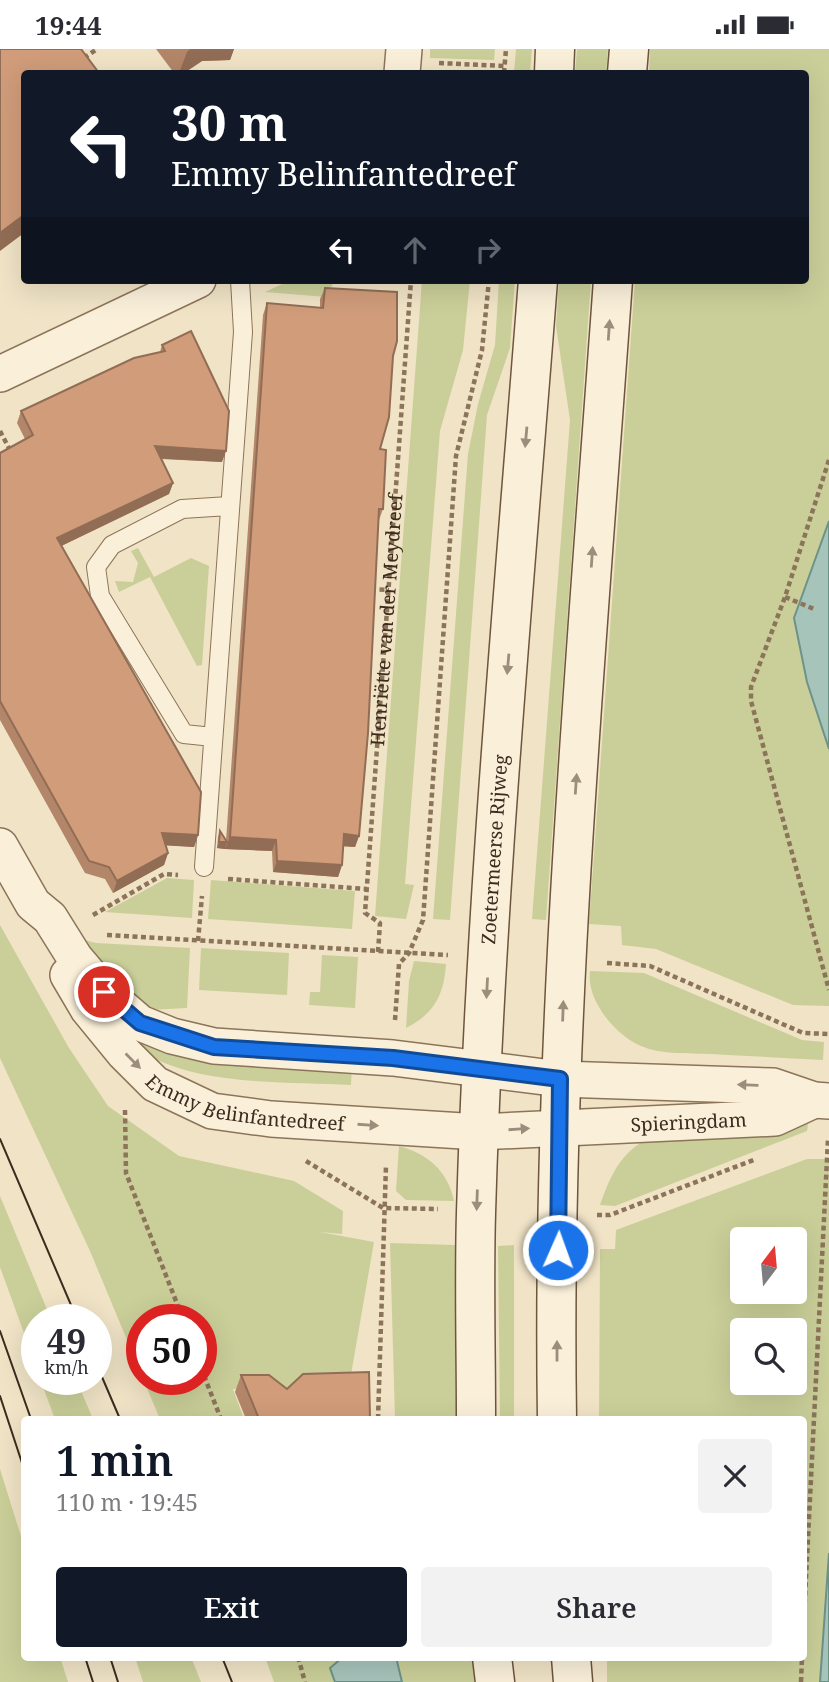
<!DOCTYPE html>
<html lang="en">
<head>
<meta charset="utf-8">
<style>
  body { margin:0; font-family:"Noto Serif",serif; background:#f2f2f3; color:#2b2b33; height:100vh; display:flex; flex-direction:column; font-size:26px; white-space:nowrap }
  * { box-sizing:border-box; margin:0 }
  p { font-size:23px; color:#7c7c81 }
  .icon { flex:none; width:38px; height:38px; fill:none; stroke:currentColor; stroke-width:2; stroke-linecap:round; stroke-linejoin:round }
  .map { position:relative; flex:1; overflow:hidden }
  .drawer { position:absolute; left:21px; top:1367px; width:786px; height:245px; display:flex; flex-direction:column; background:#fff; border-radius:7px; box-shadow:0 7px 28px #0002 }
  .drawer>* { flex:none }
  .guide { position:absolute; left:21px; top:21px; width:788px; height:214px; border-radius:7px; box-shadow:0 7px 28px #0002; background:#111827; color:#fff; overflow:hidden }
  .needle { width:46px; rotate:16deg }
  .fabs { position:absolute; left:730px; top:1178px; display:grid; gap:14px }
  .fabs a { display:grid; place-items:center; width:77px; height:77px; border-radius:7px; background:#fff; box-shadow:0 7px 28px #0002; font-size:35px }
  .speed { position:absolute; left:21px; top:1255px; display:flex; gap:14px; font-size:35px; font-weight:700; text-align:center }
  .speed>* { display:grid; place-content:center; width:91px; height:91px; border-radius:50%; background:#fff; box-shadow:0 7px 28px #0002; line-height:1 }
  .speed small { font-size:18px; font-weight:400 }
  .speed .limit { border:10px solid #d22; background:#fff; color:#111 }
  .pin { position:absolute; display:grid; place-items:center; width:60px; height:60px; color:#fff; margin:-30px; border:4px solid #fff; border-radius:50%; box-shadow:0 2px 7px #0007 }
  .me { position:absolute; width:77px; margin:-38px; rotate:2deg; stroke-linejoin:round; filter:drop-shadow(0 0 5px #0008) }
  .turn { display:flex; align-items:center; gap:24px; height:147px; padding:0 35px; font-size:32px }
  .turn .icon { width:91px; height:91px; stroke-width:2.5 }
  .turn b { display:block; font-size:49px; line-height:60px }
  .lanes { display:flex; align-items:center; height:66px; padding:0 35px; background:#0003; justify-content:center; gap:35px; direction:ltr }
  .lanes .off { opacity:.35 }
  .round { display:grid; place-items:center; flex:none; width:74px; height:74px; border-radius:7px; background:#f2f2f3 }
  .headline { display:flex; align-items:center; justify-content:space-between; height:119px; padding:0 35px }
  h1 { font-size:42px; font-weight:600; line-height:52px; color:#111827 }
  .button { display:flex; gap:14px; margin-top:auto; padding:14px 35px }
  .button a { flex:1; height:80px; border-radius:7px; background:#111827; color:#fff; font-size:28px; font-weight:600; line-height:80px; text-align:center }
  .button a+a { background:#f2f2f3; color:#2b2b33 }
  .status { display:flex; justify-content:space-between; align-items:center; height:49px; padding:0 35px; background:#fff; direction:ltr }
  .status svg { height:19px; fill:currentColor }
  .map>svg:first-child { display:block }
  .green { fill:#cacf99; fill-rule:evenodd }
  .water { fill:#a7c4bb; stroke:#6d9389; stroke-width:2 }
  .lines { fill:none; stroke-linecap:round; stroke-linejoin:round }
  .lane-casing { stroke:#8c745a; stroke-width:20 }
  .street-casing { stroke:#8c745a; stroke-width:38 }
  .secondary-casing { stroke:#6e553e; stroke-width:41 }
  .path { stroke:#8c745a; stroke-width:4.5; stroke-dasharray:5 3.5; stroke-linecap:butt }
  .lane { stroke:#faf0da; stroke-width:18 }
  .street { stroke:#faf0da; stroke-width:35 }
  .secondary { stroke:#faf0da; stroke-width:38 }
  .tram { stroke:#3c2c1f; stroke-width:2 }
  .wall { fill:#b38669 }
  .shaded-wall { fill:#926d55 }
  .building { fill:#d09c7a; stroke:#926d55; stroke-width:2 }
  .oneway { fill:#9b8e7c }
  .route-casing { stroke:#114b97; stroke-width:18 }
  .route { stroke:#1a73e8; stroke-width:12 }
  .labels { text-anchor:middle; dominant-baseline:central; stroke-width:7; stroke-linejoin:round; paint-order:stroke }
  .street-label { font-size:19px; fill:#3c2c1f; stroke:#f7edd6 }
</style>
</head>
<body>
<div class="status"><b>19:44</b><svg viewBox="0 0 49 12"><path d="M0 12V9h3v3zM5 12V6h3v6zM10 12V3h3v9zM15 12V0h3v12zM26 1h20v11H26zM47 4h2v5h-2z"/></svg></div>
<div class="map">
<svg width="829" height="1633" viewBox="0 0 829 1633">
  <rect width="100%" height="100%" fill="#f0e3c6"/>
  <path class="green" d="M430,0H495L494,11L430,9Z
    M516,0H532L530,24H514Z
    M577,0H608L606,24H575Z
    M650,0H829V472L794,569L807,633L829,700V957L793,956L656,900L622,896L621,877L589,875L635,231H805V24H649Z
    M291,231H335L326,248L265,243Z
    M422,231H470L463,301L440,382L405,835L414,836L406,870L375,867Z
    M499,231H515L510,299L487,366L450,871L433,870L468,405L478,355L495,296Z
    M559,231H591L546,871L532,870L570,371L556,277Z
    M138,499L154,528L191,509L209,517L202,616L197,617L150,528L119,543L115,532L133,533L138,514L131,502Z
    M167,829L194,831L192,869L105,863Z
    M211,831L355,842L352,880L208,870Z
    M0,876L69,999L108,1057L179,1107L294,1132L343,1162L342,1185L320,1183L374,1193L349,1337L292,1344L233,1340L244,1370H160L143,1330H201V1270H142V1327L90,1202L0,1009Z
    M72,888L96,894L190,899L187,959L148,961Z
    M201,899L289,904L287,946L199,941Z
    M322,906L358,908L355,959L309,956L310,943H320Z
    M414,912L446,915C444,946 434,965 406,979L409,932Z
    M590,922L644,924L802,991L824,993L823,1011C786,1009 748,1007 711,1005C688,1004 662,1006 641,997C615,986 586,951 590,922Z
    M143,990L352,1016L351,1036C286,1032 192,1038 139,1000Z
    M808,1075L807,1082L615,1157L600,1156C608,1134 616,1112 636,1097C668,1074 768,1077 808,1075Z
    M399,1097C428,1105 448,1122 454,1152L406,1151L396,1142Z
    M807,1110H829V1504L820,1633H607V1608H803V1370H599L600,1200H615L616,1181ZM742,1190H794V1242H742ZM742,1281H794V1334H742Z
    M0,1147L51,1270H37V1320L0,1218Z
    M390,1194L455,1196L456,1370H395Z
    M514,1196V1370H500L498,1197Z
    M40,1330H76L93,1370H55Z
    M0,1420L24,1497V1608H60L68,1633H0Z
    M135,1608H191L201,1633H143Z
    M265,1608H474L476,1633H274Z"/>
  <path class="water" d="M829,472V700L807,633L794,569Z
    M829,1504V1633H820Z
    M343,1608H396L402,1633H335L330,1619Z"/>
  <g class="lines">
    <defs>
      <path id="lane" d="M213,688L184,685L100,547L96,518L112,496L182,460L229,457
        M204,818L243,283L240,231"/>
      <g id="street">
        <path d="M402,24L404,0"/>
        <path d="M0,325L198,231"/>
        <path d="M0,797L33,855L50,869L75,909L104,943L140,974L172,987L214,997L393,1009L560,1030L773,1037L814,1051L829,1052"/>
        <path id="s2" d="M68,926L88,960L124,1004L155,1035L212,1062L271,1070L479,1083L775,1069L814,1051"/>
      </g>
      <g id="secondary">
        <path d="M554,24L555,0"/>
        <path d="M627,24L629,0"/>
        <path id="s3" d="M476,1370C476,1302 474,1232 476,1164C485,852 514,542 538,231"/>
        <path d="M557,1370C551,989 586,611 613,231"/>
        <path d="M492,1608L495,1633"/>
        <path d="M571,1608L573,1633"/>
      </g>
    </defs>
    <use href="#lane" class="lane-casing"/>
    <use href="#street" class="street-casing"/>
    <use href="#secondary" class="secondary-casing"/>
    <g class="path">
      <path d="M84,9L97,0"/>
      <path d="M439,14L505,17"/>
      <path d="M504,24L506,0"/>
      <path d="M0,382L11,403"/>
      <path d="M829,411L785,548L751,638V652L829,941"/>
      <path d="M371,540L389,541"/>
      <path d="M785,548L814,560"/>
      <path d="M228,830L367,840"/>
      <path d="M93,866L164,825L178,826"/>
      <path d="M107,886L448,906"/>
      <path d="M198,892L202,847"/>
      <path id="s1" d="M378,903L380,874L365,864L411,231"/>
      <path d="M607,914L650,917L803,984L829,985"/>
      <path d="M395,971L399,915L409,904L423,871L456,407L482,301L489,231"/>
      <path d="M125,1061L126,1124L183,1270"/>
      <path d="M306,1112L383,1159L438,1160"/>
      <path d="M597,1166H610L756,1110"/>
      <path d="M201,1319L221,1370"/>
      <path d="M378,1370L386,1116"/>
      <path d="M803,1589L828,1090"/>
      <path d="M298,1608L305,1633"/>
      <path d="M801,1633L802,1608"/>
    </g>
    <use href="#lane" class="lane"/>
    <use href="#street" class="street"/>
    <use href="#secondary" class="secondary"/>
    <path class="tram" d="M0,1090L77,1270
      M0,1282L31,1370
      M96,1314L120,1370
      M0,1347L24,1420
      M85,1608L93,1633
      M110,1608L118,1633
      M222,1608L232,1633"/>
  </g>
  <path class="wall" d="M156,0H234L230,11L202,12L184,24H174Z
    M325,239L393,307L380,400L383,460L379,471L359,787L355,798L343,797L342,816L338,828L273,823L272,802L225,800L226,797L225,800L217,799L218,788L220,782L226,792L263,266L267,254L320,259V250Z
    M162,296L222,413L161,410L173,434L169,445L61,497L198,786L194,798L166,796L168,804L164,816L113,844L105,830L85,824L0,671V404L25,390L17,374L21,362L160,303Z
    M241,1326L287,1340L370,1370H246L235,1343Z"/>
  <path class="shaded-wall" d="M190,0H234L230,11L202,12L184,24H179L187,3Z
    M24,166V184L0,202V184Z
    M155,397L226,402L222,413L151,409Z
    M173,434L169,445L53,501L57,489Z
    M162,784L198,786L194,798L158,796Z
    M344,785L359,787L355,798L340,797Z
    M230,788L276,791L272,802L225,800Z
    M219,793H227L225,800L217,799Z
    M168,804L164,816L113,844L117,832Z
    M277,812L342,816L338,828L273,823Z"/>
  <path class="building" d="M0,0H81L99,24H24V166L0,184Z
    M325,239L397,243V292L393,307L389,368L380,400L386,401L383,460H379L368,684L359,787L344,785L342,816L277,812L276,791L230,788L267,254L323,259Z
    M191,282L229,362L226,402L155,397L173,434L57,489L201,743L198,786L162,784L168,804L117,832L109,818L89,812L0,652V404L33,386L21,362L134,309L165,302L162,296Z
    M220,782L227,793H219Z
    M369,1323L370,1370H259L241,1326H269L287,1340L303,1325Z"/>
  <defs><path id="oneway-solid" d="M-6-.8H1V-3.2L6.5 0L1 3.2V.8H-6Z" transform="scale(1.75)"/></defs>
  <g class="oneway">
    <use href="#oneway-solid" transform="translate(609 281) rotate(-86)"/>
    <use href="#oneway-solid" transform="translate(526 388) rotate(95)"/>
    <use href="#oneway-solid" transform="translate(592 508) rotate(-86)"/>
    <use href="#oneway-solid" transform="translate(508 615) rotate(95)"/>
    <use href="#oneway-solid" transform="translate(576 735) rotate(-86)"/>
    <use href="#oneway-solid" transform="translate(487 939) rotate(93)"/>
    <use href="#oneway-solid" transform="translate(563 962) rotate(-88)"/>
    <use href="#oneway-solid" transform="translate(133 1012) rotate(45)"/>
    <use href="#oneway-solid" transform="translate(748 1036) rotate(-178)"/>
    <use href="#oneway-solid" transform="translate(368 1076) rotate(4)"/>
    <use href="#oneway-solid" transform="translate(519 1080) rotate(-4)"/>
    <use href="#oneway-solid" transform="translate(477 1151) rotate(92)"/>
    <use href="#oneway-solid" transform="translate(557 1302) rotate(-90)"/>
  </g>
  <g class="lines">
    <defs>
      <path id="route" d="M104,943L140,974L214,998L393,1009L560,1030L558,1201"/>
    </defs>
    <use href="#route" class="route-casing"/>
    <use href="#route" class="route"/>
  </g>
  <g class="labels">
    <g class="street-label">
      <text stroke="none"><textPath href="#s1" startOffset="341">Henriëtte van der Meydreef</textPath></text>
      <text stroke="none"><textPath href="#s3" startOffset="570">Zoetermeerse Rijweg</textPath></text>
      <text stroke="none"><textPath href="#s2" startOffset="234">Emmy Belinfantedreef</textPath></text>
      <text stroke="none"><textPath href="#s2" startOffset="681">Spieringdam</textPath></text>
    </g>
  </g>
</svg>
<div class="fabs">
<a><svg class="needle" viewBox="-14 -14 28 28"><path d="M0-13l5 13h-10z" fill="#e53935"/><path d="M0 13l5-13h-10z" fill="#7c7c81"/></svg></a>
<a><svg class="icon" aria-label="search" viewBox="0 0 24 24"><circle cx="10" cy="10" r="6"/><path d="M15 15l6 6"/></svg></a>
</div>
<div class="speed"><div>49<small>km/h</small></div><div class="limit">50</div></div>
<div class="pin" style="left:104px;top:943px;background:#d93025"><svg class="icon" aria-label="arrive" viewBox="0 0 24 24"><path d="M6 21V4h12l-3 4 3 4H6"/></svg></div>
<svg class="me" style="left:558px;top:1201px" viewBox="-20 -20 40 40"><circle r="17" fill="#1a73e8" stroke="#fff" stroke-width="3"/><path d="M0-11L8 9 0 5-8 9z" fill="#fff"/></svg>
<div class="guide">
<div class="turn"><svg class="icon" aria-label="left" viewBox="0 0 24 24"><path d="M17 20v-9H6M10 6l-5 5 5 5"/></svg><div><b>30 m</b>Emmy Belinfantedreef</div></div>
<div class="lanes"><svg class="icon" aria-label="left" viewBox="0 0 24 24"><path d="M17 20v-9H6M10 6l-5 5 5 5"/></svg><svg class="icon off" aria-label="ahead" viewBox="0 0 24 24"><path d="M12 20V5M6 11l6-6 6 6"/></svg><svg class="icon off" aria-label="right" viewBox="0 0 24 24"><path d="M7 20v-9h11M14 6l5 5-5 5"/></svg></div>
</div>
<section class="drawer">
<div class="headline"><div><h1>1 min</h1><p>110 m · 19:45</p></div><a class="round"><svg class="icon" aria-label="close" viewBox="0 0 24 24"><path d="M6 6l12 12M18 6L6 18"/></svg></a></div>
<div class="button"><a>Exit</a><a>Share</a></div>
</section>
</div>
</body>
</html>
